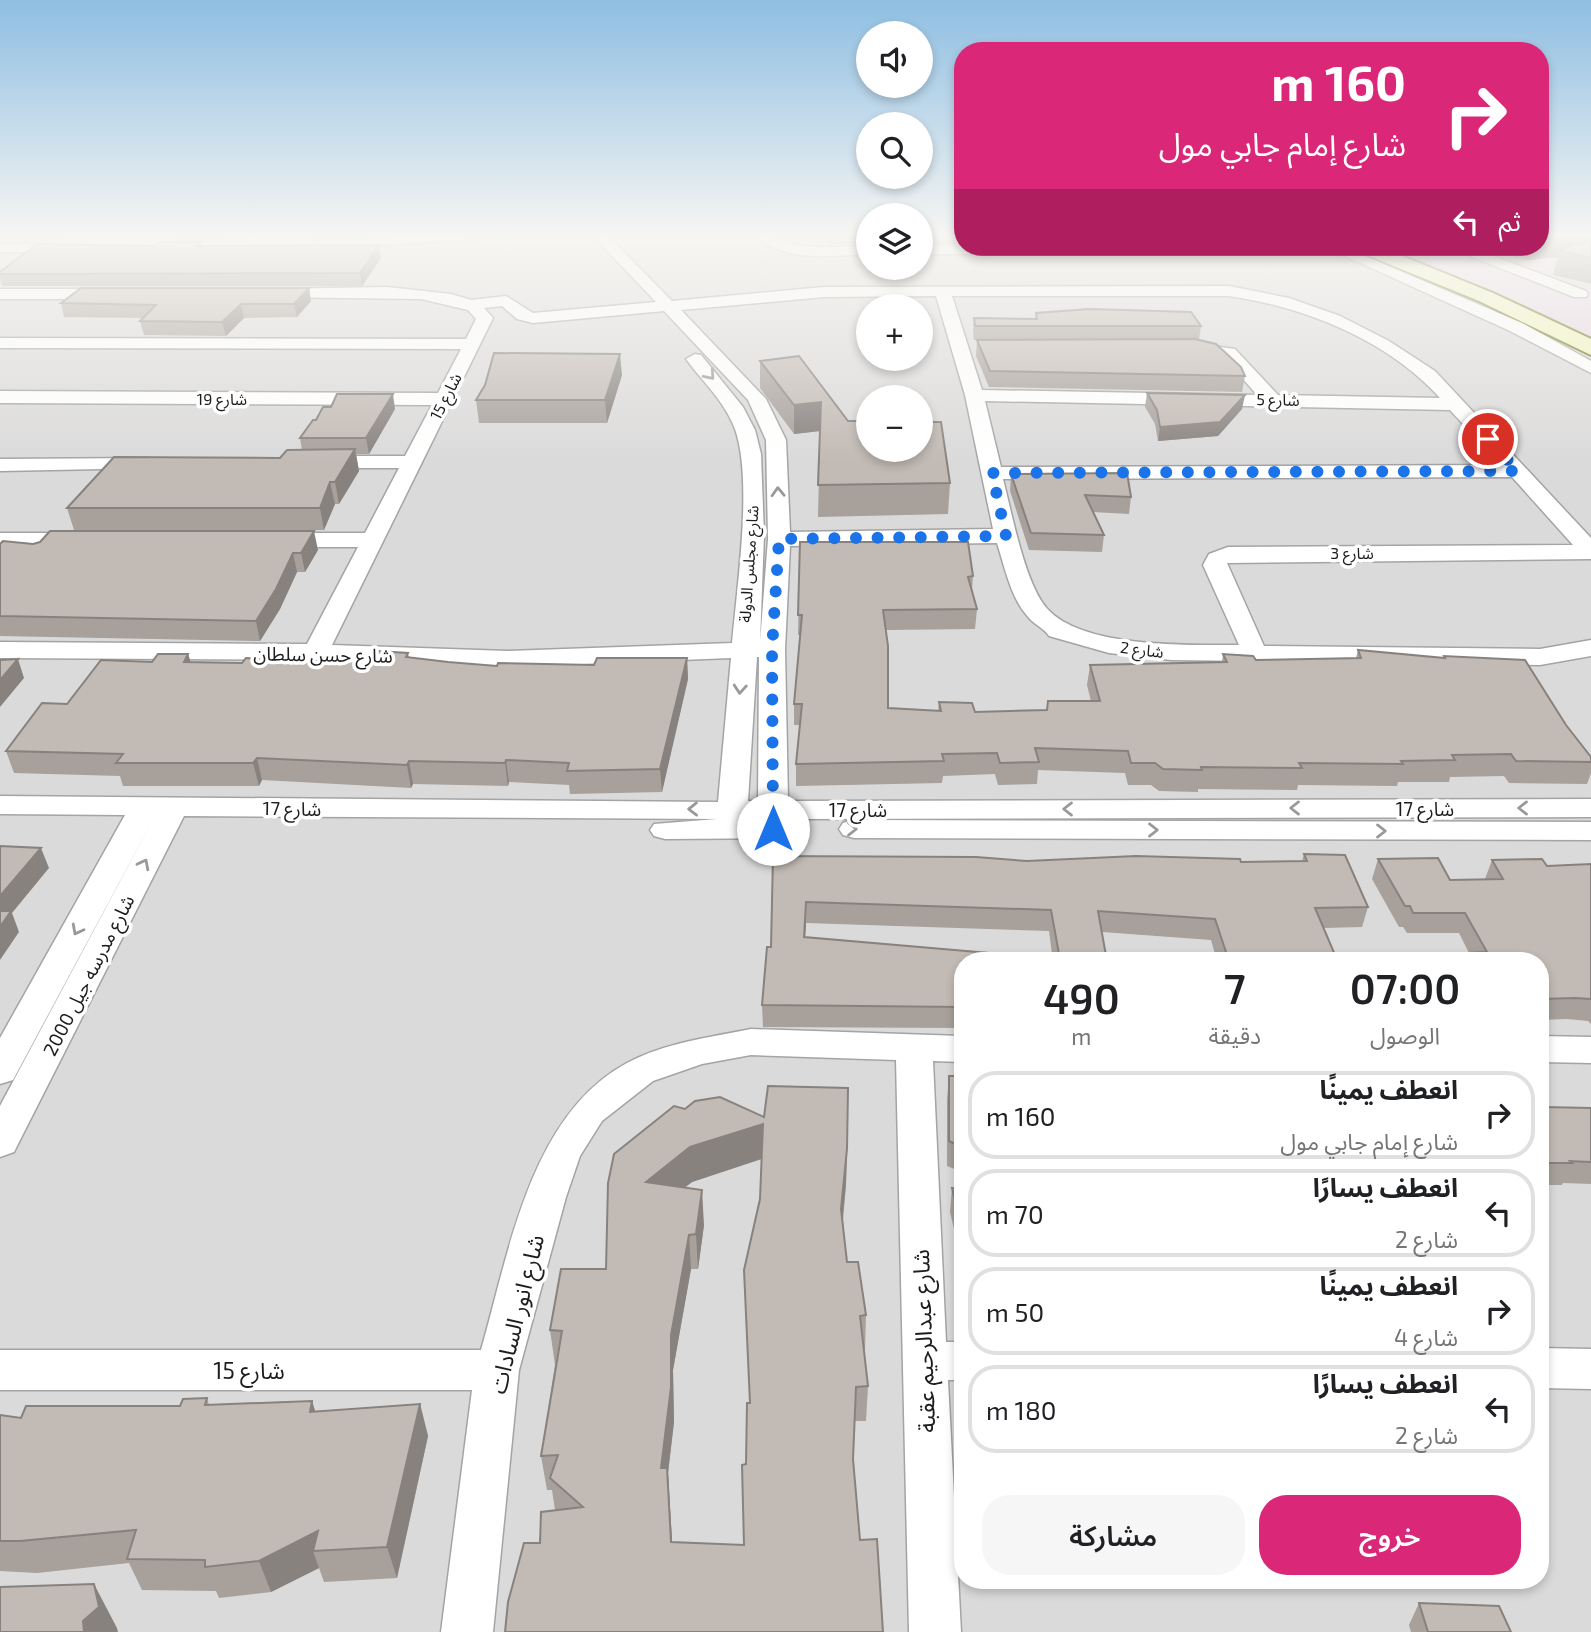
<!DOCTYPE html>
<html lang="ar">
<head>
<meta charset="utf-8">
<style>
  body { margin:0; font-family:"Exo 2","Noto Sans Arabic",sans-serif; background:#f6f6f6; color:#202124; direction:rtl; height:100vh; display:flex; flex-direction:column; font-size:26px; white-space:nowrap }
  * { box-sizing:border-box; margin:0 }
  p { font-size:23px; color:#757577 }
  .icon { flex:none; width:38px; height:38px; fill:none; stroke:currentColor; stroke-width:2; stroke-linecap:round; stroke-linejoin:round }
  .map { position:relative; flex:1; overflow:hidden; direction:ltr }
  .sheet { position:absolute; left:954px; top:952px; width:595px; height:637px; display:flex; flex-direction:column; background:#fff; border-radius:28px; box-shadow:0 4px 10px #0003; direction:rtl }
  .sheet>* { flex:none }
  .top-card { position:absolute; left:954px; top:42px; width:595px; height:214px; border-radius:28px; box-shadow:0 4px 10px #0003; direction:rtl; background:#db2777; color:#fff; overflow:hidden }
  .fabs { position:absolute; left:856px; top:21px; display:grid; gap:14px }
  .fabs a { display:grid; place-items:center; width:77px; height:77px; border-radius:50%; background:#fff; box-shadow:0 4px 10px #0003; font-size:35px }
  .pin { position:absolute; display:grid; place-items:center; width:60px; height:60px; color:#fff; margin:-30px; border:4px solid #fff; border-radius:50%; box-shadow:0 2px 7px #0007 }
  .me { position:absolute; width:77px; margin:-38px; rotate:0deg; stroke-linejoin:round; filter:drop-shadow(0 0 5px #0008) }
  .turn { display:flex; align-items:center; gap:24px; height:147px; padding:0 28px; font-size:32px }
  .turn .icon { width:91px; height:91px; stroke-width:2.5 }
  .turn b { display:block; font-size:49px; line-height:60px }
  .then { display:flex; align-items:center; height:66px; padding:0 28px; background:#0003; gap:14px; font-size:26px }
  .eta { display:flex; justify-content:space-evenly; align-items:center; height:119px; text-align:center }
  .eta b { font-size:42px; font-weight:600; line-height:49px }
  .action { display:flex; gap:14px; margin-top:auto; padding:14px 28px }
  .action a { flex:1; height:80px; border-radius:28px; background:#db2777; color:#fff; font-size:28px; font-weight:600; line-height:80px; text-align:center }
  .action a+a { background:#f6f6f6; color:#202124 }
  ul { padding:0; list-style:none }
  li { display:flex; align-items:center; gap:21px; height:88px; margin:0 14px 10px; padding:0 14px; border:4px solid #e0e0e0; border-radius:28px }
  li div { flex:1 }
  li b { display:block; font-size:26px }
  li em { font-style:normal }
  .map>svg:first-child { display:block }
  .residential { fill:#dbdada; fill-rule:evenodd }
  .industrial { fill:#e7d6e3 }
  .lines { fill:none; stroke-linecap:round; stroke-linejoin:round }
  .street-casing { stroke:#a4a4a4; stroke-width:3 }
  .secondary-casing { stroke:#636e0b; stroke-width:4 }
  .street { fill:#fff; fill-rule:evenodd }
  .secondary { fill:#f2f5ba; fill-rule:evenodd }
  .wall { fill:#a7a09b; fill-rule:evenodd }
  .shaded-wall { fill:#88827e }
  .building { fill:#c2bab4; stroke:#88827e; stroke-width:2; fill-rule:evenodd }
  .oneway { stroke:#999 }
  .route { stroke:#1a73e8; stroke-width:12; stroke-dasharray:0 21.6 }
  .labels { text-anchor:middle; dominant-baseline:central; stroke-width:7; stroke-linejoin:round; paint-order:stroke }
  .far-street-label { font-size:16px; fill:#1d1d1d; stroke:#fff }
  .street-label { font-size:19px; fill:#1d1d1d; stroke:#fff }
  .near-street-label { font-size:23px; fill:#1d1d1d; stroke:#fff }
</style>
</head>
<body>
<div class="map">
<svg width="1591" height="1632" viewBox="0 0 1591 1632">
  <rect width="100%" height="100%" fill="#eeebe4"/>
  <path class="residential" d="M0,235H868V268H920L921,235H962V247H1386L1591,336V1632H0ZM868,306H920V359H868ZM868,397H920V450H868ZM962,961H1540V1580H962Z"/>
  <path class="industrial" d="M1591,235V336L1386,247H1540Z"/>
  <g class="lines">
    <defs>
      <path id="street" d="M409,235H482L475,239L291,251L286,250L285,245L79,246L78,251L73,252H0V244H49L50,239L55,238L309,237L316,241Z
        M592,235H607L672,301L824,287L1229,286L1289,298L1340,316L1389,341L1435,371L1591,538V559L1227,563L1264,646L1540,649L1591,640V656L1540,665L1171,660L1109,653L1049,636C1044,628 1036,626 1029,618C1011,599 1005,568 997,543L790,546L785,649L788,801L1591,799V817L788,819L799,829L795,835L784,838L665,839L654,836L650,830L654,824L717,819L184,816L19,1142L14,1152L0,1157V1106L155,816L13,1080L0,1084V1038L125,815L0,814V796L718,802L731,658L508,667L316,660L0,658V642L307,644L358,547H277L266,540L277,533H365L399,468H319L309,462L319,456H405L432,405L0,403V391L438,393L461,349L0,348V338L466,339L476,319L468,310L421,299L264,297V291L270,289L387,287L451,294L471,300L506,296L533,313L656,302ZM936,296L965,395L993,529L790,532L786,440L766,399L681,310L824,297ZM952,296H1229C1305,307 1388,340 1440,398L1278,395L1235,349L1184,342L1175,347L1178,351L1224,357L1257,395L982,390ZM502,306L517,319L533,323L664,311L748,400L766,440L768,539L760,642L764,535L761,454L755,430L743,407L701,355L695,354L686,359C703,382 725,402 735,429C753,480 737,587 732,643L508,651L332,645L493,318L484,308ZM985,401L1450,410L1501,465L1001,467ZM1512,477L1573,545L1228,547L1209,554L1203,565L1239,645C1187,645 1072,649 1042,602C1023,573 1012,514 1003,479ZM757,657H759L758,801H748Z
        M756,235C773,235 783,242 800,245C822,249 845,246 868,246V254C834,256 782,263 756,235Z
        M920,246L1107,247L1109,250L1102,254H920Z
        M1325,247H1344L1522,323L1591,361V373L1510,331Z
        M1472,248L1586,291L1588,294L1586,297H1574L1467,255V249Z
        M0,289H112L120,294L112,299H0Z
        M147,458L154,460L157,464L154,468L0,471V459Z
        M0,533H80L91,540L80,547H0Z
        M854,820L1591,822V840L854,838L843,835L839,829L843,823Z
        M751,1029L962,1036V1062L933,1061L946,1342H962V1380H948L961,1632H909L896,1060L751,1055L702,1064L653,1081L602,1121L580,1156L566,1197L519,1370L493,1632H441L472,1390H0V1350H481C509,1253 530,1115 627,1063C664,1043 711,1037 751,1029Z
        M1540,1036L1591,1037V1063L1540,1062Z
        M1540,1348L1591,1349V1389L1540,1388Z"/>
      <path id="secondary" d="M1355,247H1380L1493,293L1591,339V355L1479,301L1357,251Z"/>
    </defs>
    <use href="#street" class="street-casing"/>
    <use href="#secondary" class="secondary-casing"/>
    <use href="#street" class="street"/>
    <use href="#secondary" class="secondary"/>
  </g>
  <path class="wall" d="M176,235H224L218,241H177Z
    M829,235H868V244H829Z
    M920,235H962V244H920Z
    M1591,235V284L1553,275L1558,257L1526,260L1477,247H1540Z
    M201,242L202,246L379,245L381,258L362,286H2L0,279V272L155,246Z
    M309,288L311,301L297,317L244,318L226,336L144,335L140,321L143,318L64,317L61,303Z
    M1036,313L1201,326L1199,340L1245,376L1242,392L989,387L976,356L977,340H974L973,331L974,318L1035,319Z
    M760,361L848,421L950,483L948,514L818,517L820,431L794,434L760,388Z
    M622,375L607,423H479L476,400Z
    M1147,393L1242,409L1218,436L1158,441L1155,424L1145,407Z
    M395,409L369,454H356L359,471L339,504H335L324,530H74L67,508L280,458L302,450L300,438Z
    M1011,474L1131,497L1129,514L1093,512L1104,535L1102,552L1029,550L1010,491Z
    M800,542L973,576L972,591L977,609L975,629L886,630L888,708L938,711L939,702L975,712L1047,710L1091,701L1087,685L1090,665L1222,662L1223,654L1256,660L1356,658L1358,650L1443,658L1444,656L1566,725L1591,757V773L1587,784L1509,783L1504,776L1450,777L1449,782H1398L1397,786L1298,785L1297,790L1198,789V792L1159,791L1151,785H1128L1125,773L1038,770L1037,784L998,785L995,774L943,776L942,783L796,786V764L800,725H794V704L800,635H798Z
    M0,544H33L318,550L305,572H297L280,609L260,641L0,636Z
    M408,653L409,658L448,662L497,666L594,665L687,658L688,679L662,792L570,794L569,785L509,782L508,786L413,784L411,788L262,780L259,786H123L120,776L14,773L6,751L67,704L152,662L188,654L191,662L242,663L329,662L372,659Z
    M1304,854L1368,907L1362,927L1324,928L1335,955L1393,961H1217L1211,940L1102,932L1107,961H962V1028L763,1027L762,1005L771,947L773,856L1027,861L1241,862L1302,861ZM806,923L1049,931L1052,954H1001L805,937Z
    M1378,859L1450,880L1485,879L1492,860L1547,866L1591,864V1024L1588,1021L1567,1019L1540,1020V961H1431L1433,955L1469,953L1459,933H1407L1403,927H1399L1372,879Z
    M949,1076H962V1172L947,1166V1100Z
    M1540,1102L1543,1107L1591,1108V1184L1563,1183L1562,1185H1540Z
    M685,1109L764,1117L847,1149L846,1184L843,1221L847,1262L866,1315L865,1350H864L868,1386L866,1421H855L853,1460L860,1540L883,1632L540,1543L555,1510L552,1490H547L541,1456L555,1365L550,1330L606,1269ZM762,1159L760,1199L744,1270L750,1403L746,1464L744,1545L672,1542L668,1473L674,1422L673,1370L691,1269H698L704,1225L685,1187L692,1182Z
    M952,1188L962,1189V1262L950,1212Z
    M207,1398L209,1405L312,1401L315,1411L420,1404L428,1436L397,1578L324,1582L319,1568L271,1592L219,1598L216,1591L142,1590L129,1563L37,1573L0,1571V1415L21,1418L180,1406Z
    M1419,1603L1511,1632H1411L1409,1625Z"/>
  <path class="shaded-wall" d="M217,235H224L218,241Z
    M1540,235H1591V253L1560,251L1558,257L1526,260L1530,247H1540Z
    M379,245L381,258L362,286L360,273Z
    M309,288L311,301L297,317L294,304Z
    M241,304L244,318L226,336L222,322Z
    M620,354L622,375L607,423L605,400Z
    M393,394L395,409L369,454L366,438Z
    M1245,395L1242,409L1218,436L1158,441L1160,427Z
    M821,402L820,431L794,434V405Z
    M355,449L359,471L339,504L335,482Z
    M330,482L335,504L324,530L320,508Z
    M314,531L318,550L305,572L301,553Z
    M293,553L297,572L280,609L260,641L256,621Z
    M188,654L194,675L184,662Z
    M687,658L688,679L662,792L660,769Z
    M18,659L24,678L0,707V680Z
    M257,758L262,780L259,786L253,763Z
    M506,760L509,782L508,786L505,763Z
    M409,761L413,784L411,788L407,765Z
    M41,848L49,868L12,913L19,932L0,960V896Z
    M806,902V923L804,958V937Z
    M763,1124L764,1158L692,1182L649,1216L646,1182L690,1147Z
    M847,1149L846,1184L840,1244L841,1209Z
    M702,1190L704,1225L698,1269L696,1234Z
    M689,1235L691,1269L673,1370L674,1422L668,1473L674,1576L661,1468L671,1335Z
    M312,1401L322,1433L310,1412Z
    M420,1404L428,1436L397,1578L387,1547Z
    M318,1531L313,1551L319,1568L271,1592L259,1561Z
    M94,1584L117,1628L118,1632H84L83,1621Z"/>
  <path class="building" d="M160,242H201L197,246L379,245L360,273L0,274V272L37,244L155,246Z
    M1591,242V258L1560,251L1573,245Z
    M81,288H309L294,304H241L222,322L140,321L156,305L61,303Z
    M1089,309L1191,312L1201,326H975L974,318L1037,319L1036,313Z
    M1195,339L1216,344L1241,367L1245,376L990,371L977,340Z
    M494,353L620,354L605,400H476L485,385Z
    M799,356L848,421H868V450H920V422H941L950,483L818,485L821,402L794,405L760,361Z
    M1147,393L1245,395L1220,422L1160,427L1157,410Z
    M337,394H393L366,438H300L313,420H316L323,407H331Z
    M355,449L335,482H330L320,508H67L114,457L280,458L287,450Z
    M1127,473L1131,497L1085,495L1104,535L1031,533L1011,474Z
    M50,531H314L301,553H293L276,589L256,621L0,616V544L3,541L33,544L40,542Z
    M800,542H968L973,576L968,577L977,609L883,610L888,646V708L941,711L939,702L972,703L975,712L1047,710L1048,701H1100L1090,665L1227,662L1223,654L1253,656L1256,660L1361,658L1358,650L1445,658L1444,656L1525,660L1566,725L1591,757V762L1516,761L1511,754L1452,755L1455,760L1401,761L1403,764L1299,763L1302,768L1201,767L1202,770L1163,769L1155,763H1131L1128,751L1035,748L1039,762L1000,763L997,753L942,754L944,761L796,764L802,704H794L802,615H798Z
    M376,651L408,653L406,657L448,662L497,666L498,663L594,665L597,658H687L660,769L567,771L569,763L506,760L505,763L409,761L407,765L257,758L253,763H116L123,754L6,751L42,703L67,704L101,660L152,662L158,654H188L184,662L242,663L246,658L329,662L372,659Z
    M18,659L0,680V660Z
    M0,846L41,848L0,896Z
    M1304,854L1345,855L1368,907L1315,908L1335,955L1391,956L1393,961H1229L1215,919L1098,911L1107,961H962V1007L762,1005L767,947H771L773,856L976,857L1027,861L1136,856L1240,859L1241,862L1307,861ZM806,902L1051,910L1059,954H1001L804,937Z
    M1438,858L1450,880L1503,879L1492,860L1542,859L1547,866L1591,864V999L1575,998L1540,999V961H1437L1433,955L1487,952L1465,913H1413L1410,906H1405L1378,859Z
    M0,911H11L0,927Z
    M949,1076H962V1147L949,1141Z
    M768,1086L848,1088L847,1149L841,1209L847,1262H858L866,1315L860,1316L868,1386L856,1387L853,1459L860,1540L877,1539L883,1632H505L508,1602L524,1543H540L541,1512L583,1507L550,1478L558,1455L541,1456L562,1331L550,1330L561,1269H606L608,1183L614,1154L674,1106L685,1109L695,1101L720,1097L764,1117ZM763,1124L760,1199L744,1270L750,1403H747L746,1464L742,1465L744,1545L671,1542L667,1468H661L671,1387V1335L689,1235L696,1234L702,1190L646,1182L690,1147Z
    M1540,1102L1543,1107L1591,1108V1162L1570,1161L1572,1163H1540Z
    M952,1188L962,1189V1228Z
    M207,1398L205,1405L312,1401L310,1412L420,1404L387,1547L313,1551L318,1531L259,1561L205,1567V1560L127,1559L136,1530L20,1541H0V1415L21,1418L26,1406H180L183,1399Z
    M94,1584L99,1607L83,1621L84,1632H0V1587Z
    M1419,1603L1499,1606L1511,1632H1428Z"/>
  <defs><path id="oneway-chevron" d="M-2-3.5L2.5 0L-2 3.5" fill="none" stroke-width="1.6" stroke-linecap="round" stroke-linejoin="round" transform="scale(1.75)"/></defs>
  <g class="oneway">
    <use href="#oneway-chevron" transform="translate(710 375) rotate(49)"/>
    <use href="#oneway-chevron" transform="translate(778 492) rotate(-92)"/>
    <use href="#oneway-chevron" transform="translate(740 689) rotate(94)"/>
    <use href="#oneway-chevron" transform="translate(1295 808) rotate(180)"/>
    <use href="#oneway-chevron" transform="translate(1523 808) rotate(180)"/>
    <use href="#oneway-chevron" transform="translate(693 809) rotate(179)"/>
    <use href="#oneway-chevron" transform="translate(1068 809) rotate(180)"/>
    <use href="#oneway-chevron" transform="translate(852 829)"/>
    <use href="#oneway-chevron" transform="translate(1153 830)"/>
    <use href="#oneway-chevron" transform="translate(1381 831)"/>
    <use href="#oneway-chevron" transform="translate(144 864) rotate(-63)"/>
    <use href="#oneway-chevron" transform="translate(77 930) rotate(118)"/>
  </g>
  <linearGradient id="sky" x2="0" y2="1"><stop stop-color="#8ebee2"/><stop offset="0.51" stop-color="#f7f6f3"/><stop offset="1" stop-color="#f7f6f3" stop-opacity="0"/></linearGradient>
  <rect width="1591" height="463" fill="url(#sky)"/>
  <g class="lines">
    <path class="route" d="M773,829L772,649L779,539L1006,536L992,473L1518,471L1488,439"/>
  </g>
  <g class="labels">
    <g class="far-street-label">
      <text transform="translate(445 396) rotate(-63)">شارع 15</text>
      <text x="222" y="398">شارع 19</text>
      <text transform="translate(1278 399) rotate(1)">شارع 5</text>
      <text x="1352" y="552">شارع 3</text>
      <text transform="translate(748 564) rotate(-86)">شارع مجلس الدولة</text>
      <text transform="translate(1142 649) rotate(7)">شارع 2</text>
    </g>
    <g class="street-label">
      <text transform="translate(323 654) rotate(1)">شارع حسن سلطان</text>
      <text transform="translate(292 808) rotate(1)">شارع 17</text>
      <text x="1425" y="808">شارع 17</text>
      <text x="858" y="809">شارع 17</text>
      <text transform="translate(88 975) rotate(-63)">شارع مدرسه جيل 2000</text>
    </g>
    <g class="near-street-label">
      <text transform="translate(516 1314) rotate(-76)">شارع انور السادات</text>
      <text transform="translate(923 1341) rotate(-92)">شارع عبدالرحيم عقبة</text>
      <text x="249" y="1370">شارع 15</text>
    </g>
  </g>
</svg>
<div class="fabs">
<a><svg class="icon" aria-label="sound" viewBox="0 0 24 24"><path d="M4 9h4l5-4v14l-5-4H4zM17 9q2 3 0 6"/></svg></a>
<a><svg class="icon" aria-label="search" viewBox="0 0 24 24"><circle cx="10" cy="10" r="6"/><path d="M15 15l6 6"/></svg></a>
<a><svg class="icon" aria-label="layers" viewBox="0 0 24 24"><path d="M12 4l9 5-9 5-9-5zM3 14l9 5 9-5"/></svg></a>
<a>+</a>
<a>−</a>
</div>
<div class="pin" style="left:1488px;top:439px;background:#d93025"><svg class="icon" aria-label="arrive" viewBox="0 0 24 24"><path d="M6 21V4h12l-3 4 3 4H6"/></svg></div>
<svg class="me" style="left:773px;top:829px" viewBox="-20 -20 40 40"><circle r="19" fill="#fff"/><path d="M0-13L10 11 0 6-10 11z" fill="#1a73e8"/></svg>
<div class="top-card">
<div class="turn"><svg class="icon" aria-label="right" viewBox="0 0 24 24"><path d="M7 20v-9h11M14 6l5 5-5 5"/></svg><div><b>160 m</b>شارع إمام جابي مول</div></div>
<div class="then">ثم<svg class="icon" aria-label="left" viewBox="0 0 24 24"><path d="M17 20v-9H6M10 6l-5 5 5 5"/></svg></div>
</div>
<section class="sheet">
<div class="eta">
<div><b>07:00</b><p>الوصول</p></div>
<div><b>7</b><p>دقيقة</p></div>
<div><b>490</b><p>m</p></div>
</div>
<ul>
<li><svg class="icon" aria-label="right" viewBox="0 0 24 24"><path d="M7 20v-9h11M14 6l5 5-5 5"/></svg><div><b>انعطف يمينًا</b><p>شارع إمام جابي مول</p></div><em>160 m</em></li>
<li><svg class="icon" aria-label="left" viewBox="0 0 24 24"><path d="M17 20v-9H6M10 6l-5 5 5 5"/></svg><div><b>انعطف يسارًا</b><p>شارع 2</p></div><em>70 m</em></li>
<li><svg class="icon" aria-label="right" viewBox="0 0 24 24"><path d="M7 20v-9h11M14 6l5 5-5 5"/></svg><div><b>انعطف يمينًا</b><p>شارع 4</p></div><em>50 m</em></li>
<li><svg class="icon" aria-label="left" viewBox="0 0 24 24"><path d="M17 20v-9H6M10 6l-5 5 5 5"/></svg><div><b>انعطف يسارًا</b><p>شارع 2</p></div><em>180 m</em></li>
</ul>
<div class="action"><a>خروج</a><a>مشاركة</a></div>
</section>
</div>
</body>
</html>
